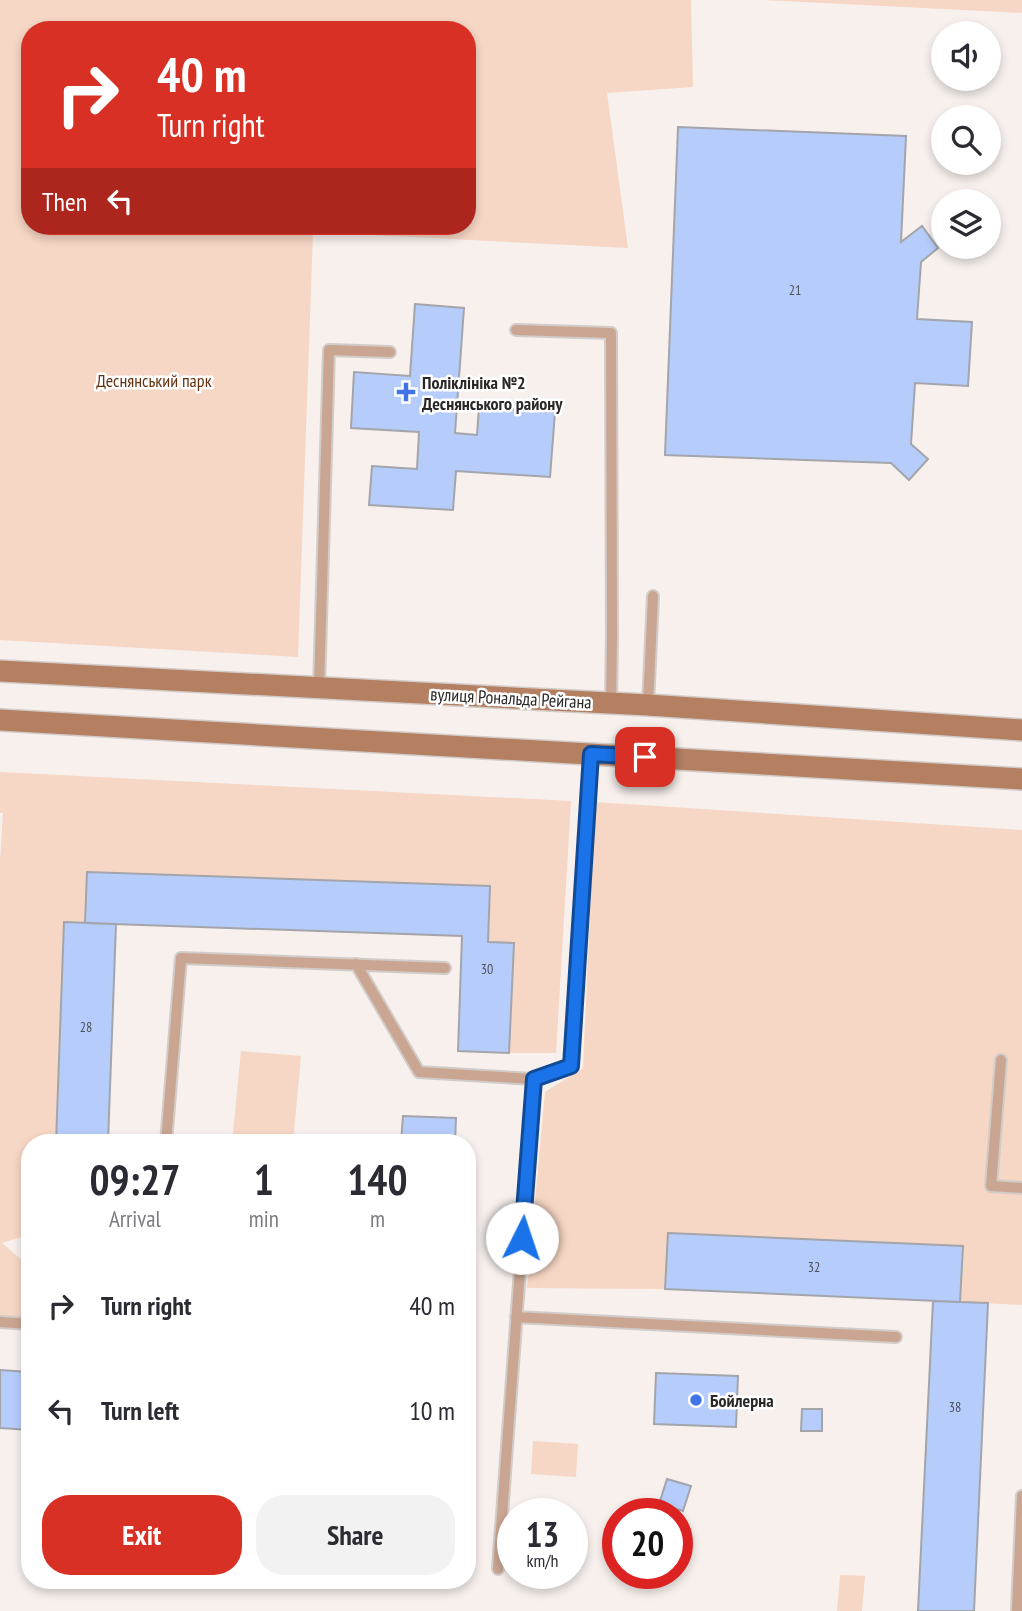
<!DOCTYPE html>
<html lang="en">
<head>
<meta charset="utf-8">
<style>
  body { margin:0; font-family:"PT Sans Narrow",sans-serif; background:#f2f2f3; color:#2b2b33; height:100vh; display:flex; flex-direction:column; font-size:26px; white-space:nowrap }
  * { box-sizing:border-box; margin:0 }
  p { font-size:23px; color:#7c7c81 }
  .icon { flex:none; width:38px; height:38px; fill:none; stroke:currentColor; stroke-width:2; stroke-linecap:round; stroke-linejoin:round }
  .map { position:relative; flex:1; overflow:hidden }
  .side { position:absolute; left:21px; top:1134px; width:455px; height:455px; display:flex; flex-direction:column; background:#fff; border-radius:28px; box-shadow:0 4px 10px #0003 }
  .side>* { flex:none }
  .banner { position:absolute; left:21px; top:21px; width:455px; height:214px; border-radius:28px; box-shadow:0 4px 10px #0003; background:#d93025; color:#fff; overflow:hidden }
  .controls { position:absolute; left:931px; top:21px; display:grid; gap:14px }
  .controls a { display:grid; place-items:center; width:70px; height:70px; border-radius:50%; background:#fff; box-shadow:0 4px 10px #0003; font-size:35px }
  .speed { position:absolute; left:497px; top:1498px; display:flex; gap:14px; font-size:35px; font-weight:700; text-align:center }
  .speed>* { display:grid; place-content:center; width:91px; height:91px; border-radius:50%; background:#fff; box-shadow:0 4px 10px #0003; line-height:1 }
  .speed small { font-size:18px; font-weight:400 }
  .speed .limit { border:10px solid #d22; background:#fff; color:#111 }
  .pin { position:absolute; display:grid; place-items:center; width:60px; height:60px; color:#fff; margin:-30px; border-radius:14px; box-shadow:0 4px 10px #0006 }
  .me { position:absolute; width:77px; margin:-38px; rotate:4deg; stroke-linejoin:round; filter:drop-shadow(0 0 5px #0008) }
  .turn { display:flex; align-items:center; gap:24px; height:147px; padding:0 21px; font-size:32px }
  .turn .icon { width:91px; height:91px; stroke-width:2.5 }
  .turn b { display:block; font-size:49px; line-height:60px }
  .then { display:flex; align-items:center; height:66px; padding:0 21px; background:#0003; gap:14px; font-size:26px }
  .eta { display:flex; justify-content:space-evenly; align-items:center; height:119px; text-align:center }
  .eta b { font-size:42px; font-weight:700; line-height:49px }
  .primary-button { display:flex; gap:14px; margin-top:auto; padding:14px 21px }
  .primary-button a { flex:1; height:80px; border-radius:28px; background:#d93025; color:#fff; font-size:28px; font-weight:700; line-height:80px; text-align:center }
  .primary-button a+a { background:#f2f2f3; color:#2b2b33 }
  ul { padding:0; list-style:none }
  li { display:flex; align-items:center; gap:21px; height:105px; padding:0 21px }
  li div { flex:1 }
  li b { display:block; font-size:26px }
  li em { font-style:normal }
  .map>svg:first-child { display:block }
  .green { fill:#f6d6c4; fill-rule:evenodd }
  .building { fill:#b6cdfb; stroke:#a3a5ab; stroke-width:2 }
  .lines { fill:none; stroke-linecap:round; stroke-linejoin:round }
  .lane-casing { stroke:#d2ccc9; stroke-width:14 }
  .secondary-casing { stroke:#d2ccc9; stroke-width:24 }
  .lane { stroke:#caa591; stroke-width:10 }
  .secondary { stroke:#b57f62; stroke-width:21 }
  .route-casing { stroke:#114b97; stroke-width:18 }
  .route { stroke:#1a73e8; stroke-width:12 }
  .poi-dot { fill:#4175e6; stroke:#fff; stroke-width:2.5 }
  .labels { text-anchor:middle; dominant-baseline:central; stroke-width:5; stroke-linejoin:round; paint-order:stroke }
  .number-label { font-size:14px; fill:#4d515c }
  .park-label { font-size:18px; fill:#66320f; stroke:#fff }
  .poi-label { font-size:18px; font-weight:bold; fill:#2a2827; stroke:#fff; text-anchor:start }
  .street-label { font-size:18px; fill:#2a2827; stroke:#fff }
</style>
</head>
<body>
<div class="map">
<svg width="1022" height="1611" viewBox="0 0 1022 1611">
  <rect width="100%" height="100%" fill="#f7f0ed"/>
  <path class="green" d="M0,0H691L693,87L607,93L628,248L313,232L298,657L0,640ZM30,30H467V226H30Z
    M763,0H1022V13Z
    M0,772L571,801L556,1053H509L514,943L488,942L490,886L87,872L85,923L64,922L56,1143H30V1234L2,1243L30,1267V1320L0,1318V861L3,813H0Z
    M595,802L1022,830V1305L960,1302L962,1246L668,1233L665,1289L527,1288L545,1092L583,1068Z
    M241,1051L301,1056L293,1143H232Z
    M533,1441L578,1444L576,1477L531,1474Z
    M840,1575L865,1576L862,1611H837Z"/>
  <path class="building" d="M678,127L906,136L901,242L922,226L938,248L921,262L917,319L972,322L968,386L915,383L911,444L928,459L909,480L891,463L665,455Z
    M415,304L464,308L455,433L477,435L479,407L555,412L550,477L456,471L453,510L369,505L372,466L417,469L419,432L351,428L354,372L410,376Z
    M87,872L490,886L488,942L514,943L509,1053L458,1051L462,936L85,923Z
    M64,922L116,924L108,1143H56Z
    M403,1116L456,1118L455,1143H401Z
    M668,1233L963,1246L960,1302L665,1289Z
    M933,1301L988,1303L974,1611H918Z
    M0,1370L30,1372V1430L0,1428Z
    M656,1373L738,1376L736,1427L654,1424Z
    M802,1409H822V1431H801Z
    M667,1479L691,1486L683,1511L659,1504Z"/>
  <g class="lines">
    <defs>
      <path id="lane" d="M516,330L611,333L612,635L611,704
        M319,688L329,350L390,352
        M648,705L653,596
        M356,964L419,1072L534,1079L571,1066L591,754
        M1001,1060L991,1186L1022,1188
        M166,1143L181,958L445,968
        M516,1317L896,1337
        M0,1322L30,1324
        M498,1569L534,1079
        M1017,1611L1022,1496"/>
      <path id="secondary" d="M0,671L648,705L1022,730
        M0,720L1022,779"/>
    </defs>
    <use href="#lane" class="lane-casing"/>
    <use href="#secondary" class="secondary-casing"/>
    <use href="#lane" class="lane"/>
    <use href="#secondary" class="secondary"/>
  </g>
  <g class="lines">
    <defs>
      <path id="route" d="M522,1238L534,1079L571,1066L591,754L645,757"/>
    </defs>
    <use href="#route" class="route-casing"/>
    <use href="#route" class="route"/>
  </g>
  <g class="poi-dot">
    <path d="M402.5 381.5h7v7h7v7h-7v7h-7v-7h-7v-7h7z"/>
    <circle cx="696" cy="1400" r="7"/>
  </g>
  <g class="labels">
    <g class="number-label">
      <text x="795" y="290">21</text>
      <text x="487" y="969">30</text>
      <text x="86" y="1027">28</text>
      <text x="814" y="1267">32</text>
      <text x="955" y="1407">38</text>
    </g>
    <g class="park-label">
      <text x="154" y="380">Деснянський парк</text>
    </g>
    <g class="poi-label">
      <text x="422" y="382">Поліклініка №2<tspan x="422" dy="21">Деснянського району</tspan></text>
      <text x="710" y="1400">Бойлерна</text>
    </g>
    <g class="street-label">
      <text transform="translate(511 698) rotate(3)">вулиця Рональда Рейгана</text>
    </g>
  </g>
</svg>
<div class="controls">
<a><svg class="icon" aria-label="sound" viewBox="0 0 24 24"><path d="M4 9h4l5-4v14l-5-4H4zM17 9q2 3 0 6"/></svg></a>
<a><svg class="icon" aria-label="search" viewBox="0 0 24 24"><circle cx="10" cy="10" r="6"/><path d="M15 15l6 6"/></svg></a>
<a><svg class="icon" aria-label="layers" viewBox="0 0 24 24"><path d="M12 4l9 5-9 5-9-5zM3 14l9 5 9-5"/></svg></a>
</div>
<div class="speed"><div>13<small>km/h</small></div><div class="limit">20</div></div>
<div class="pin" style="left:645px;top:757px;background:#d93025"><svg class="icon" aria-label="arrive" viewBox="0 0 24 24"><path d="M6 21V4h12l-3 4 3 4H6"/></svg></div>
<svg class="me" style="left:522px;top:1238px" viewBox="-20 -20 40 40"><circle r="19" fill="#fff"/><path d="M0-13L10 11 0 6-10 11z" fill="#1a73e8"/></svg>
<div class="banner">
<div class="turn"><svg class="icon" aria-label="right" viewBox="0 0 24 24"><path d="M7 20v-9h11M14 6l5 5-5 5"/></svg><div><b>40 m</b>Turn right</div></div>
<div class="then">Then<svg class="icon" aria-label="left" viewBox="0 0 24 24"><path d="M17 20v-9H6M10 6l-5 5 5 5"/></svg></div>
</div>
<section class="side">
<div class="eta">
<div><b>09:27</b><p>Arrival</p></div>
<div><b>1</b><p>min</p></div>
<div><b>140</b><p>m</p></div>
</div>
<ul>
<li><svg class="icon" aria-label="right" viewBox="0 0 24 24"><path d="M7 20v-9h11M14 6l5 5-5 5"/></svg><div><b>Turn right</b></div><em>40 m</em></li>
<li><svg class="icon" aria-label="left" viewBox="0 0 24 24"><path d="M17 20v-9H6M10 6l-5 5 5 5"/></svg><div><b>Turn left</b></div><em>10 m</em></li>
</ul>
<div class="primary-button"><a>Exit</a><a>Share</a></div>
</section>
</div>
</body>
</html>
